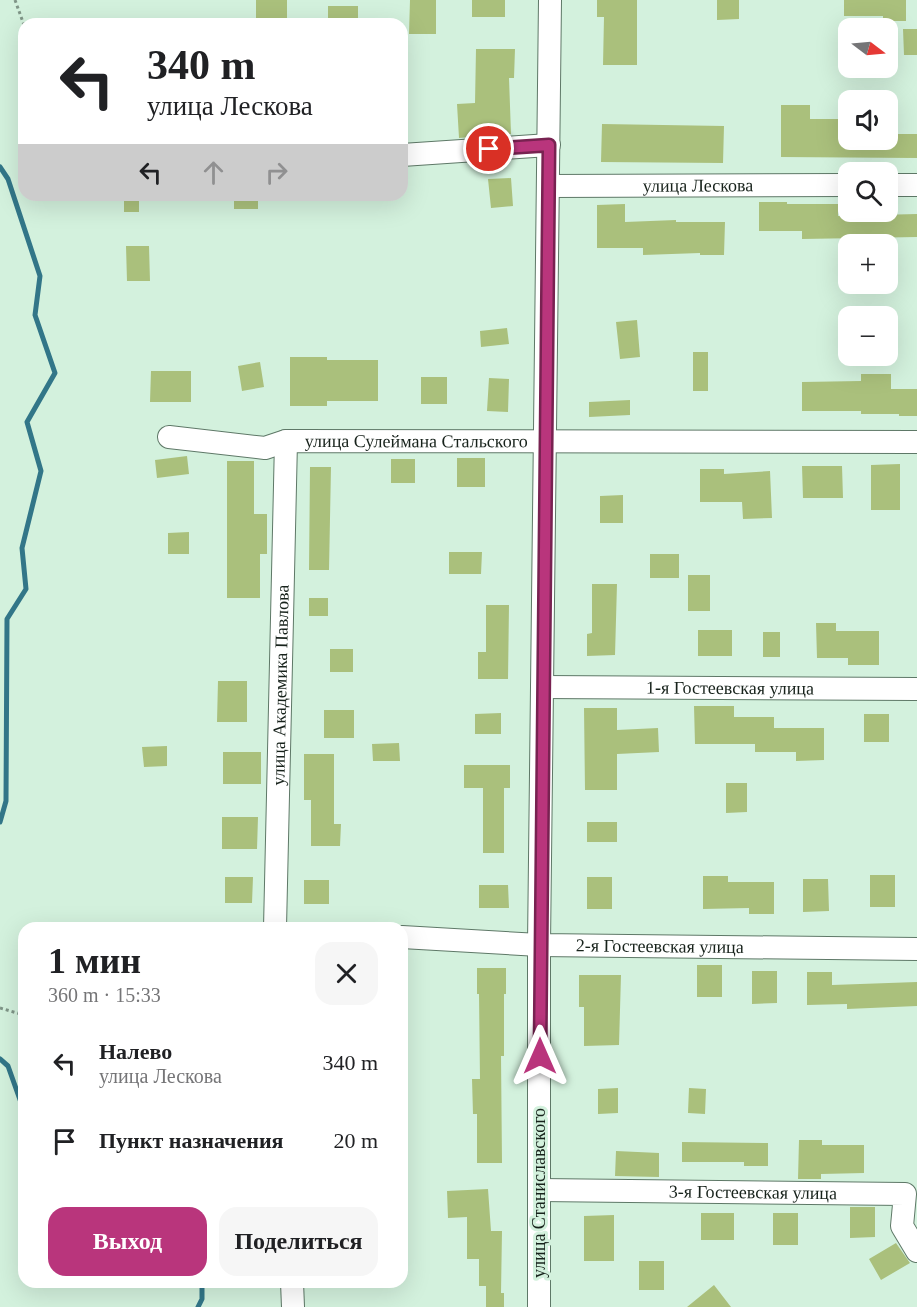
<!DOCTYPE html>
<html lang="ru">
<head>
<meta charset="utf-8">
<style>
  body { margin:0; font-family:Georgia,serif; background:#f6f6f6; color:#202124; height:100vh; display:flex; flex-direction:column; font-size:22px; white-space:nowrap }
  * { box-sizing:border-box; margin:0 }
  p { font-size:20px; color:#757577 }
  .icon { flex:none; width:33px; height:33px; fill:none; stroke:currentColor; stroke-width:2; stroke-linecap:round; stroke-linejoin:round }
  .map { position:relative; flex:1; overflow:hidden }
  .side { position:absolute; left:18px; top:922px; width:390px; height:366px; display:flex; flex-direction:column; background:#fff; border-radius:18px; box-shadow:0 6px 24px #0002 }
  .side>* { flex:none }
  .banner { position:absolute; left:18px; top:18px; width:390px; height:183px; border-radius:18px; box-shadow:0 6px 24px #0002; background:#fff; color:#202124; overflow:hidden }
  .needle { width:39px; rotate:106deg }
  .controls { position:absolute; left:838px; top:18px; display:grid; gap:12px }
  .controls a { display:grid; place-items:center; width:60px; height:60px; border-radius:12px; background:#fff; box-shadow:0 6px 24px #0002; font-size:30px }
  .pin { position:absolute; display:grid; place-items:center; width:51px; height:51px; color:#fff; margin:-26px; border:3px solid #fff; border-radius:50%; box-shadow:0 2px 6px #0007 }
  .me { position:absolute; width:66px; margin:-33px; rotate:0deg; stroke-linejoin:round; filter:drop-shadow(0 0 4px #0008) }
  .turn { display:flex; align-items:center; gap:21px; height:126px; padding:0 30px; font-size:27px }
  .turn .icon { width:78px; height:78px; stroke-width:2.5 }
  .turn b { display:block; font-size:42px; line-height:51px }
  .lanes { display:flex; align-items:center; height:57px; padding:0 30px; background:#0003; justify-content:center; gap:30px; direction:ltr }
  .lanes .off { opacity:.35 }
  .round { display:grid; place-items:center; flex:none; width:63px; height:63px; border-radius:18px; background:#f6f6f6 }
  .summary { display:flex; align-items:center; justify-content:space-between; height:102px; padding:0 30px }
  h1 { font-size:36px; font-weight:600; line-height:45px }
  .action { display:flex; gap:12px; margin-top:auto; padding:12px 30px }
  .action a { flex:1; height:69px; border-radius:18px; background:#b9357c; color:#fff; font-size:24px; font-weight:600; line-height:69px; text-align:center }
  .action a+a { background:#f6f6f6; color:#202124 }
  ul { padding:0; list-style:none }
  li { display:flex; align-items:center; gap:18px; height:78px; padding:0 30px }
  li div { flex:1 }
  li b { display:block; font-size:22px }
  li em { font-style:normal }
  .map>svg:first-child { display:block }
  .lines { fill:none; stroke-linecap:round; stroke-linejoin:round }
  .stream { stroke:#327688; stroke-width:5 }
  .building { fill:#aac07c }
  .minor-casing { stroke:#5e7867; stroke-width:24 }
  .path { stroke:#7f9587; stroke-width:3; stroke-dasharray:3 3; stroke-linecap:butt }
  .minor { stroke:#fff; stroke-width:22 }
  .route-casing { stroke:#782251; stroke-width:15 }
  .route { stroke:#b9357c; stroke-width:10 }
  .labels { text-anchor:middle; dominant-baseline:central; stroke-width:6; stroke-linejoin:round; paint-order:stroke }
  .street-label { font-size:18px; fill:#17221b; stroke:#d3f1dd }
</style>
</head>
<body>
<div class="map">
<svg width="917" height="1307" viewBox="0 0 917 1307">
  <rect width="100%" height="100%" fill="#d3f1dd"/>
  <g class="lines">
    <path class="stream" d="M0,167L8,179L40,276L35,315L55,373L27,422L41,471L22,548L26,589L7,619L6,801L0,822
      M0,1059L8,1066L24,1111
      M198,1307L202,1299V1282"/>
  </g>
  <path class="building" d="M256,0H287V24H256Z
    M410,0H436V34H409Z
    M472,0H505V17H472Z
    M597,0H637V65H603L604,17H597Z
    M717,0H739V19L717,20Z
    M844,0H906V21H883V16H844Z
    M328,6H358V24H328Z
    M903,29H917V55H904Z
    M476,49H515L514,78H509L511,134L459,138L457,104L475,103Z
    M781,105H810V119H849V140H888V134H917V158L781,157Z
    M602,124L724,126L723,163L601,162Z
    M511,178L513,206L491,208L488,179Z
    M124,195H139V212H124Z
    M234,195H258V209H234Z
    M759,202H787V204H838V216L917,214V237L802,239V231H759Z
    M625,204V222L676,220V222H725L724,255H700V253L643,255V248H597V205Z
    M126,246H149L150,281H127Z
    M637,320L640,357L620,359L616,322Z
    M507,328L509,344L481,347L480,331Z
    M693,352H708V391H693Z
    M290,357H327V360H378V401H327V406H290Z
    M260,362L264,387L242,391L238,366Z
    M151,371H191V402H150Z
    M861,374H891V389H917V416H899V414H861V411H802V382L861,381Z
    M421,377H447V404H421Z
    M489,378L509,379L508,412L487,411Z
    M630,400V415L589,417V402Z
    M187,456L189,474L157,478L155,460Z
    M457,458H485V487H457Z
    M391,459H415V483H391Z
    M227,461H254V514H267V554H260V598H227Z
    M900,464V510H871V465Z
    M802,466H842L843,498H803Z
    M310,467H331L329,570H309Z
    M700,469H724V474L770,471L772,518L743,519L742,502H700Z
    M623,495V523H600V496Z
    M189,532V554H168V533Z
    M449,552H482L481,574H449Z
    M650,554H679V578H650Z
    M688,575H710V611H688Z
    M592,584H617L615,655L587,656V634L592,633Z
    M309,598H328V616H309Z
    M486,605H509L508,679H478V652H486Z
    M816,623H836V631H879V665H848V658H817Z
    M698,630H732V656H698Z
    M763,632H780V657H763Z
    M330,649H353V672H330Z
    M218,681H247V722H217Z
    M694,706H734V717H774V728H824V760L796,761V752H755V744H695Z
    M584,708H617V730L658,728L659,752L617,754V790H585Z
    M324,710H354V738H324Z
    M501,713V734H475V714Z
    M864,714H889V742H864Z
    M399,743L400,761H373L372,744Z
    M167,746V766L144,767L142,747Z
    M223,752H261V784H223Z
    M304,754H334V824H341L340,846H311V800H304Z
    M464,765H510V788H504V853H483V788H464Z
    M726,783H747V812L726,813Z
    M222,817H258L257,849H222Z
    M587,822H617V842H587Z
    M870,875H895V907H870Z
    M703,876H728V882H774V914H749V908L703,909Z
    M225,877H253L252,903H225Z
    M587,877H612V909H587Z
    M803,879H828L829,911L803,912Z
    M304,880H329V904H304Z
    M479,885H508L509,908H479Z
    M697,965H722V997H697Z
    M477,968H506V994H504V1056H501L502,1163H477V1114H473L472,1079H480L479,994H477Z
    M752,971H777V1003L752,1004Z
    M807,972H832V985L917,982V1006L847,1009V1004L807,1005Z
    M579,975H621L619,1045L584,1046V1007H579Z
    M618,1088V1113L598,1114V1089Z
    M689,1088L706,1089L705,1114L688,1113Z
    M799,1140H822V1145H864V1173L821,1174V1179H798Z
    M682,1142L768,1143V1166H744V1162H682Z
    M616,1151L659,1153V1177L615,1176Z
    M488,1189L491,1231H502L501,1293H504V1307H486V1286H479V1259H467V1217L448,1218L447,1191Z
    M850,1207H875V1237L850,1238Z
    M701,1213H734V1240H701Z
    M773,1213H798V1245H773Z
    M614,1215V1261H584V1216Z
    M896,1243L910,1263L881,1280L869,1259Z
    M639,1261H664V1290H639Z
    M714,1285L731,1307H687Z"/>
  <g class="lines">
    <defs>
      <g id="minor">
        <path d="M402,155L549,145"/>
        <path d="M888,185H917"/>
        <path id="s1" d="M548,186L849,185"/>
        <path id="s2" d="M169,437L265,448L286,441L917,442"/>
        <path id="s3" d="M542,687L917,689"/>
        <path id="s4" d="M275,928L286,441"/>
        <path id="s5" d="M402,937L539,945L917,949"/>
        <path id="s6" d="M540,1190L905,1194L902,1226L917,1251"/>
        <path d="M292,1282L293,1307"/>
        <path d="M539,1307V945L550,0"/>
      </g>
    </defs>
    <use href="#minor" class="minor-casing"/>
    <path class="path" d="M15,0L24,25
      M0,1008L24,1015"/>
    <use href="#minor" class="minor"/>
  </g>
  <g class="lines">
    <defs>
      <path id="route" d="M489,149L549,145L540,1056"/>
    </defs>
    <use href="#route" class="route-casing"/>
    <use href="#route" class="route"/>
  </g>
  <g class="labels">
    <g class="street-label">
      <text stroke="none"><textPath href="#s1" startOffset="150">улица Лескова</textPath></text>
      <text stroke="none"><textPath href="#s2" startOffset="249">улица Сулеймана Стальского</textPath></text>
      <text stroke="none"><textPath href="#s4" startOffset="243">улица Академика Павлова</textPath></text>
      <text stroke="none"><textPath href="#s3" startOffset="188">1-я Гостеевская улица</textPath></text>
      <text stroke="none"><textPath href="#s5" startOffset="258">2-я Гостеевская улица</textPath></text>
      <text transform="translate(539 1193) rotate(-90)">улица Станиславского</text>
      <text stroke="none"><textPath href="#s6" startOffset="213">3-я Гостеевская улица</textPath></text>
    </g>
  </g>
</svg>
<div class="controls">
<a><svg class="needle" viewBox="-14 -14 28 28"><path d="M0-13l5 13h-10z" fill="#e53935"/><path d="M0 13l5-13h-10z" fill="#757577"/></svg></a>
<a><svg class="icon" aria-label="sound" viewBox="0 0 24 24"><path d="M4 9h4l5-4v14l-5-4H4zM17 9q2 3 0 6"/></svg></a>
<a><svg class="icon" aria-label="search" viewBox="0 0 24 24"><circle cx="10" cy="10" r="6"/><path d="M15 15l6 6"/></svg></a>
<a>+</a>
<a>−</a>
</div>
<div class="pin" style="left:489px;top:149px;background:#d93025"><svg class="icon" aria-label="arrive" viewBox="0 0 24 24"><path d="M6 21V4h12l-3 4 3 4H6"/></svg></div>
<svg class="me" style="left:540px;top:1056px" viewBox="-20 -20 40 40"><path d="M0-17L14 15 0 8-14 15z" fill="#b9357c" stroke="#fff" stroke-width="4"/></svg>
<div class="banner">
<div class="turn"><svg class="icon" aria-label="left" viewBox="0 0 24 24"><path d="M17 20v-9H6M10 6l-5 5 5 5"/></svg><div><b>340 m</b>улица Лескова</div></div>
<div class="lanes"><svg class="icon" aria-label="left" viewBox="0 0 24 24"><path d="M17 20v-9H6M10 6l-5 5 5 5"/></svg><svg class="icon off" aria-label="ahead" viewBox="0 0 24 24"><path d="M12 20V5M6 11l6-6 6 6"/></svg><svg class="icon off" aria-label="right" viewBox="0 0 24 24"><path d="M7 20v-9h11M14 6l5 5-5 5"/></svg></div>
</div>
<section class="side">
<div class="summary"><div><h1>1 мин</h1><p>360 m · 15:33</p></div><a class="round"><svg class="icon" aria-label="close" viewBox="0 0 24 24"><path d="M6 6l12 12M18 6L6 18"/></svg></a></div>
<ul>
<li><svg class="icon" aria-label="left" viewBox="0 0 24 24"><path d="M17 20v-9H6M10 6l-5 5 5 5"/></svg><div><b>Налево</b><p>улица Лескова</p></div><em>340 m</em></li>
<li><svg class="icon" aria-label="arrive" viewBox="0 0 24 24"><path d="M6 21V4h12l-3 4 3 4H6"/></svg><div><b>Пункт назначения</b></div><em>20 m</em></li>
</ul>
<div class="action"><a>Выход</a><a>Поделиться</a></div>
</section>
</div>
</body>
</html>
